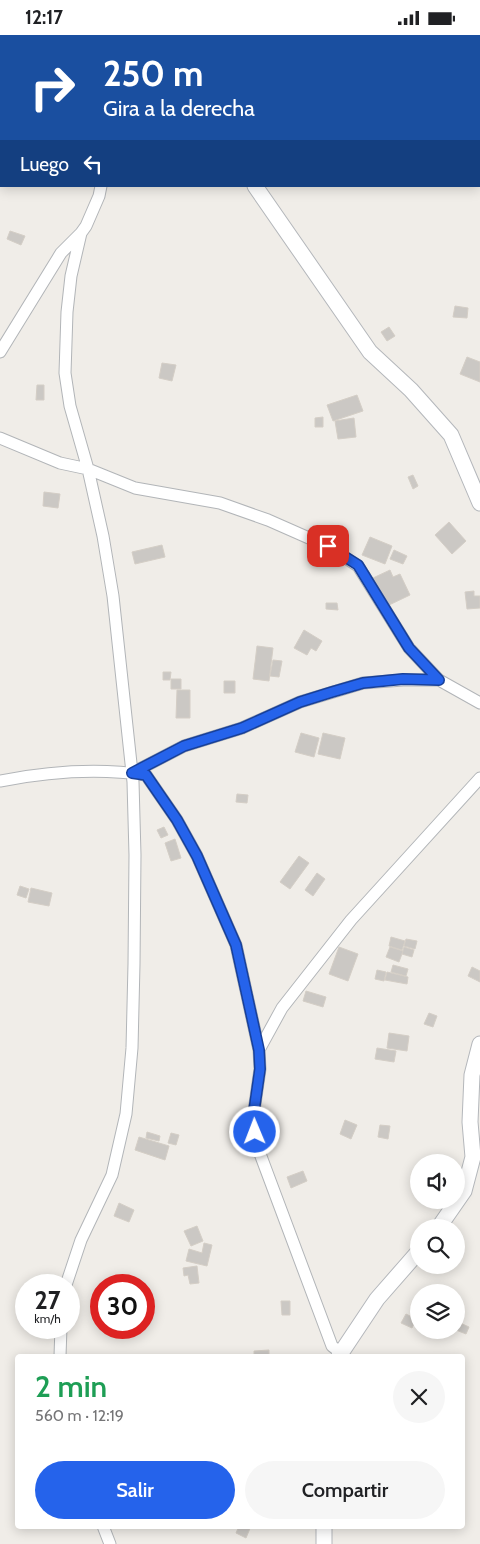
<!DOCTYPE html>
<html lang="es">
<head>
<meta charset="utf-8">
<style>
  body { margin:0; font-family:Cabin,sans-serif; background:#f6f6f6; color:#202124; height:100vh; display:flex; flex-direction:column; font-size:19px; white-space:nowrap }
  * { box-sizing:border-box; margin:0 }
  p { font-size:16px; color:#757577 }
  .icon { flex:none; width:28px; height:28px; fill:none; stroke:currentColor; stroke-width:2; stroke-linecap:round; stroke-linejoin:round }
  .map { position:relative; flex:1; overflow:hidden }
  .details { position:absolute; left:15px; top:1319px; width:450px; height:175px; display:flex; flex-direction:column; background:#fff; border-radius:5px; box-shadow:0 2px 12px #0003 }
  .details>* { flex:none }
  .top-card { position:absolute; left:0px; top:0px; width:480px; height:152px; box-shadow:0 2px 12px #0003; background:#1a4fa0; color:#fff; overflow:hidden }
  .buttons { position:absolute; left:410px; top:1119px; display:grid; gap:10px }
  .buttons a { display:grid; place-items:center; width:55px; height:55px; border-radius:50%; background:#fff; box-shadow:0 2px 12px #0003; font-size:25px }
  .speed { position:absolute; left:15px; top:1239px; display:flex; gap:10px; font-size:25px; font-weight:700; text-align:center }
  .speed>* { display:grid; place-content:center; width:65px; height:65px; border-radius:50%; background:#fff; box-shadow:0 2px 12px #0003; line-height:1 }
  .speed small { font-size:12px; font-weight:400 }
  .speed .limit { border:8px solid #d22; background:#fff; color:#111 }
  .pin { position:absolute; display:grid; place-items:center; width:42px; height:42px; color:#fff; margin:-21px; border-radius:10px; box-shadow:0 2px 8px #0006 }
  .me { position:absolute; width:55px; margin:-28px; rotate:359deg; stroke-linejoin:round; filter:drop-shadow(0 0 4px #0008) }
  .turn { display:flex; align-items:center; gap:18px; height:105px; padding:0 20px; font-size:22px }
  .turn .icon { width:65px; height:65px; stroke-width:2.5 }
  .turn b { display:block; font-size:35px; line-height:42px }
  .then { display:flex; align-items:center; height:48px; padding:0 20px; background:#0003; gap:10px; font-size:19px }
  .round { display:grid; place-items:center; flex:none; width:52px; height:52px; border-radius:26px; background:#f6f6f6 }
  .overview { display:flex; align-items:center; justify-content:space-between; height:85px; padding:0 20px }
  h1 { font-size:30px; font-weight:600; line-height:38px; color:#1e9e55 }
  .cta { display:flex; gap:10px; margin-top:auto; padding:10px 20px }
  .cta a { flex:1; height:58px; border-radius:30px; background:#2563eb; color:#fff; font-size:20px; font-weight:600; line-height:58px; text-align:center }
  .cta a+a { background:#f6f6f6; color:#202124 }
  .status { display:flex; justify-content:space-between; align-items:center; height:35px; padding:0 25px; background:#fff; direction:ltr }
  .status svg { height:14px; fill:currentColor }
  .map>svg:first-child { display:block }
  .building { fill:#cbc8c4; stroke:#d4cec6 }
  .lines { fill:none; stroke-linecap:round; stroke-linejoin:round }
  .street-casing { stroke:#b2b5b8; stroke-width:13 }
  .secondary-casing { stroke:#b4b7bb; stroke-width:17 }
  .street { stroke:#fff; stroke-width:11 }
  .secondary { stroke:#fff; stroke-width:15 }
  .route-casing { stroke:#184099; stroke-width:12 }
  .route { stroke:#2563eb; stroke-width:9 }
</style>
</head>
<body>
<div class="status"><b>12:17</b><svg viewBox="0 0 49 12"><path d="M0 12V9h3v3zM5 12V6h3v6zM10 12V3h3v9zM15 12V0h3v12zM26 1h20v11H26zM47 4h2v5h-2z"/></svg></div>
<div class="map">
<svg width="480" height="1509" viewBox="0 0 480 1509">
  <rect width="100%" height="100%" fill="#f0ede8"/>
  <path class="building" d="M10,196L25,201L21,210L7,204Z
    M455,271L468,273L467,283L453,282Z
    M389,292L395,301L387,306L381,297Z
    M467,322L480,327V347L460,339Z
    M162,328L176,330L172,346L159,343Z
    M37,350H44V365H36Z
    M357,360L363,376L333,386L327,370Z
    M323,382V392H315V383Z
    M354,383L356,402L338,404L335,386Z
    M413,440L418,451L413,454L408,442Z
    M44,457L60,459L58,473L43,471Z
    M449,487L466,506L452,519L435,500Z
    M370,502L392,511L385,529L362,520Z
    M162,510L165,522L135,529L132,517Z
    M394,515L407,521L403,529L390,524Z
    M390,535L393,542L400,539L410,560L387,571L373,543Z
    M474,556V561H480V573L467,574L465,557Z
    M326,568H337L338,575L326,574Z
    M304,595L322,606L316,616L311,613L307,620L294,613Z
    M257,611L273,613L269,646L253,644Z
    M273,625L282,626L279,642L270,641Z
    M163,637H171L170,645H163Z
    M171,644H181V654H171Z
    M224,646H235V658H224Z
    M177,655H190V683H176Z
    M301,698L319,703L314,722L295,717Z
    M323,698L345,703L340,724L318,719Z
    M237,759L248,760L247,768L236,767Z
    M164,792L168,800L161,803L157,795Z
    M175,804L181,823L171,826L165,808Z
    M299,821L309,828L290,854L280,847Z
    M317,838L325,844L313,861L305,855Z
    M20,851L29,854L26,863L17,860Z
    M31,853L52,858L49,871L28,867Z
    M391,902L405,906L402,915L389,911Z
    M406,904L417,906L415,914L404,911Z
    M339,912L358,919L348,946L329,939Z
    M390,912L403,916L399,927L386,922Z
    M404,912L414,915L412,922L402,919Z
    M393,930L408,934L406,941L391,937Z
    M472,932L480,936V947L468,941Z
    M377,935L386,937L384,946L375,944Z
    M387,937L408,942L407,949L385,945Z
    M306,956L326,962L323,972L303,966Z
    M429,978L437,981L433,992L424,989Z
    M389,998L409,1001L407,1016L387,1013Z
    M377,1013L396,1016L394,1027L375,1024Z
    M345,1085L357,1090L351,1104L340,1099Z
    M380,1090L390,1091L388,1104L378,1102Z
    M147,1097L160,1101L159,1106L146,1103Z
    M171,1098L179,1100L176,1110L168,1108Z
    M139,1102L169,1111L165,1125L135,1115Z
    M303,1136L307,1146L291,1153L287,1142Z
    M119,1168L134,1175L129,1187L114,1181Z
    M197,1191L203,1206L191,1211L184,1196Z
    M204,1208L212,1210L207,1231L186,1226L189,1214L202,1218Z
    M197,1231L199,1248L190,1249L188,1240L184,1241L183,1233Z
    M281,1266H290V1280H282Z
    M406,1279L416,1284L412,1293L401,1288Z
    M458,1287L469,1292L466,1299L456,1295Z
    M269,1315V1321H254V1316Z
    M239,1491H251L246,1503L236,1498Z"/>
  <g class="lines">
    <defs>
      <path id="street" d="M72,0V1
        M40,1L41,0
        M0,31L1,29
        M0,317L61,218L81,198L86,191L99,161L101,151
        M0,403L60,428L88,434L135,453L220,468L268,485L327,511L358,531L409,613L439,645L480,668
        M132,738L184,711L242,693L300,667L363,648L403,645H439
        M0,746C46,737 99,733 146,740L177,785L197,821L236,910L259,1015L260,1034L254,1076L255,1097L259,1116L332,1311L341,1318
        M259,1015L282,973L351,885L480,743
        M66,1250L81,1205L112,1140L126,1079L132,1013L134,929L135,820L133,747L113,561L103,501L88,434L70,371L65,338L67,277L71,241L81,198
        M60,1321L61,1292
        M103,1491L110,1509"/>
      <path id="secondary" d="M139,0L140,1
        M255,151L370,317L411,355L451,400L480,468
        M439,1192L464,1156L473,1122L470,1087L472,1040L480,1009
        M339,1321L377,1264L419,1216
        M324,1491V1509"/>
    </defs>
    <use href="#street" class="street-casing"/>
    <use href="#secondary" class="secondary-casing"/>
    <use href="#street" class="street"/>
    <use href="#secondary" class="secondary"/>
  </g>
  <g class="lines">
    <defs>
      <path id="route" d="M255,1097L254,1076L260,1034L259,1015L236,910L197,821L177,785L146,740L132,738L184,711L242,693L300,667L332,657L363,648L403,644L439,645L409,613L358,530L328,511"/>
    </defs>
    <use href="#route" class="route-casing"/>
    <use href="#route" class="route"/>
  </g>
</svg>
<div class="buttons">
<a><svg class="icon" aria-label="sound" viewBox="0 0 24 24"><path d="M4 9h4l5-4v14l-5-4H4zM17 9q2 3 0 6"/></svg></a>
<a><svg class="icon" aria-label="search" viewBox="0 0 24 24"><circle cx="10" cy="10" r="6"/><path d="M15 15l6 6"/></svg></a>
<a><svg class="icon" aria-label="layers" viewBox="0 0 24 24"><path d="M12 4l9 5-9 5-9-5zM3 14l9 5 9-5"/></svg></a>
</div>
<div class="speed"><div>27<small>km/h</small></div><div class="limit">30</div></div>
<div class="pin" style="left:328px;top:511px;background:#d93025"><svg class="icon" aria-label="arrive" viewBox="0 0 24 24"><path d="M6 21V4h12l-3 4 3 4H6"/></svg></div>
<svg class="me" style="left:255px;top:1097px" viewBox="-20 -20 40 40"><circle r="17" fill="#2563eb" stroke="#fff" stroke-width="3"/><path d="M0-11L8 9 0 5-8 9z" fill="#fff"/></svg>
<div class="top-card">
<div class="turn"><svg class="icon" aria-label="right" viewBox="0 0 24 24"><path d="M7 20v-9h11M14 6l5 5-5 5"/></svg><div><b>250 m</b>Gira a la derecha</div></div>
<div class="then">Luego<svg class="icon" aria-label="left" viewBox="0 0 24 24"><path d="M17 20v-9H6M10 6l-5 5 5 5"/></svg></div>
</div>
<section class="details">
<div class="overview"><div><h1>2 min</h1><p>560 m · 12:19</p></div><a class="round"><svg class="icon" aria-label="close" viewBox="0 0 24 24"><path d="M6 6l12 12M18 6L6 18"/></svg></a></div>
<div class="cta"><a>Salir</a><a>Compartir</a></div>
</section>
</div>
</body>
</html>
